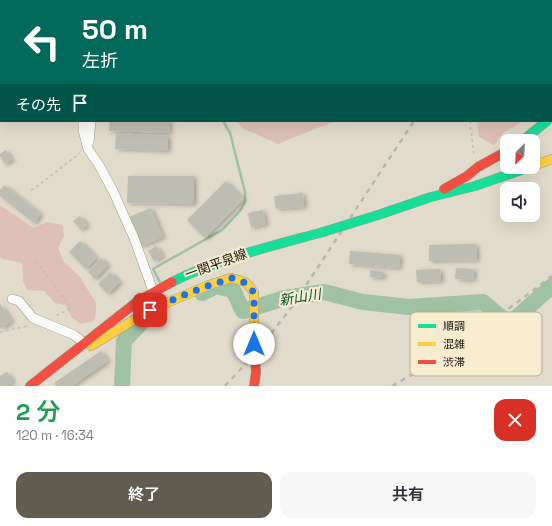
<!DOCTYPE html>
<html lang="ja">
<head>
<meta charset="utf-8">
<style>
  body { margin:0; font-family:"Space Grotesk","Noto Sans JP",sans-serif; background:#f7f7f7; color:#2b2b33; height:100vh; display:flex; flex-direction:column; font-size:15px; white-space:nowrap }
  * { box-sizing:border-box; margin:0 }
  p { font-size:13px; color:#7c7c81 }
  .icon { flex:none; width:22px; height:22px; fill:none; stroke:currentColor; stroke-width:2; stroke-linecap:round; stroke-linejoin:round }
  .map { position:relative; height:386px; overflow:hidden }
  .sheet { display:flex; flex-direction:column; background:#fff; flex:1 }
  .sheet>* { flex:none }
  .banner { position:absolute; left:0px; top:0px; width:552px; height:122px; box-shadow:0 4px 16px #0002; background:#00695c; color:#fff; overflow:hidden }
  .needle { width:26px; rotate:204deg }
  .buttons { position:absolute; left:500px; top:134px; display:grid; gap:8px }
  .buttons a { display:grid; place-items:center; width:40px; height:40px; border-radius:8px; background:#fff; box-shadow:0 4px 16px #0002; font-size:20px }
  .pin { position:absolute; display:grid; place-items:center; width:34px; height:34px; color:#fff; margin:-17px; border-radius:8px; box-shadow:0 2px 6px #0006 }
  .me { position:absolute; width:44px; margin:-22px; rotate:0deg; stroke-linejoin:round; filter:drop-shadow(0 0 3px #0008) }
  .turn { display:flex; align-items:center; gap:14px; height:84px; padding:0 16px; font-size:18px }
  .turn .icon { width:52px; height:52px; stroke-width:2.5 }
  .turn b { display:block; font-size:28px; line-height:34px }
  .then { display:flex; align-items:center; height:38px; padding:0 16px; background:#0003; gap:8px; font-size:15px }
  .round { display:grid; place-items:center; flex:none; width:42px; height:42px; border-radius:12px; background:#f7f7f7 }
  .head { display:flex; align-items:center; justify-content:space-between; height:68px; padding:0 16px }
  h1 { font-size:24px; font-weight:600; line-height:30px; color:#1e9e55 }
  .cta { display:flex; gap:8px; margin-top:auto; padding:8px 16px }
  .cta a { flex:1; height:46px; border-radius:12px; background:#605c50; color:#fff; font-size:16px; font-weight:600; line-height:46px; text-align:center }
  .cta a+a { background:#f7f7f7; color:#2b2b33 }
  .map>svg:first-child { display:block }
  .green { fill:#ddc1b6 }
  .lines { fill:none; stroke-linecap:round; stroke-linejoin:round }
  .stream { stroke:#a1c1a3; stroke-width:2.5 }
  .river { stroke:#a1c1a3; stroke-width:16 }
  .building { fill:#bebdb1; filter:url(#shadow) }
  .street-casing { stroke:#9e9a8e; stroke-width:10 }
  .fast-casing { stroke:#9e9a8e; stroke-width:10 }
  .slow-casing { stroke:#9e9a8e; stroke-width:10 }
  .jam-casing { stroke:#9e9a8e; stroke-width:10 }
  .path { stroke:#c2bfba; stroke-width:1.5; stroke-dasharray:3 3; stroke-linecap:butt }
  .street { stroke:#fafaf7; stroke-width:9 }
  .fast { stroke:#16e098; stroke-width:9 }
  .slow { stroke:#ffcf43; stroke-width:9 }
  .jam { stroke:#f24e42; stroke-width:9 }
  .rail { stroke:#b6b5b1; stroke-width:2.5; stroke-dasharray:5 5; stroke-linecap:butt }
  .fast-bridge-casing { stroke:#9e9a8e; stroke-width:10; stroke-linecap:butt }
  .fast-bridge { stroke:#16e098; stroke-width:9 }
  .route { stroke:#1a73e8; stroke-width:7; stroke-dasharray:0 12.6 }
  .labels { text-anchor:middle; dominant-baseline:central; stroke-width:4; stroke-linejoin:round; paint-order:stroke }
  .street-label { font-size:13px; fill:#1b170d; stroke:#f7ecd0 }
  .water-label { font-size:14px; font-style:italic; fill:#055a2d; stroke:#f7ecd0 }
  .key { fill:#f7ecd0; stroke:#b5ac96; stroke-width:1 }
  .key-label { font-size:11px; fill:#1b170d }
</style>
</head>
<body>
<div class="map">
<svg width="552" height="386" viewBox="0 0 552 386">
  <defs>
    <filter id="shadow"><feDropShadow dx="3" dy="1.5" stdDeviation="2" flood-color="#0004"/></filter>
  </defs>
  <rect width="100%" height="100%" fill="#e1dbcb"/>
  <path class="green" d="M0,0H59V1H1V107H0Z
    M193,0H367V1H193Z
    M456,0H552V97L551,98V1H456Z
    M237,121H337L317,128L278,144L242,128Z
    M477,121H523L503,133L494,145L479,137Z
    M0,205L34,228L47,222L63,225L64,236L58,248L64,262L80,277L96,303V312L94,321L81,324L72,318L65,305L55,303L44,291L27,290L23,281L22,263L3,259L0,257Z"/>
  <g class="lines">
    <path class="stream" d="M189,0V1
      M161,284L153,269L222,230L240,211L245,202V192L230,133L223,121"/>
    <path class="river" d="M202,293L216,286L233,290L243,311L285,298L324,292L363,302L409,307L483,302L509,324L552,286
      M122,386L124,341L146,318L159,312"/>
  </g>
  <path class="building" d="M110,121H170L169,133L109,131Z
    M116,133L168,136V151L115,149Z
    M6,150L12,160L5,164L0,156V154Z
    M128,176H194V204L127,203Z
    M226,181L244,199L205,238L187,220Z
    M4,185L41,214L34,223L0,196V190Z
    M303,193L304,207L276,209L274,196Z
    M151,208L163,237L141,246L129,217Z
    M263,210L266,224L251,228L248,213Z
    M80,216L87,225L81,230L73,221Z
    M80,241L97,258L86,269L69,252Z
    M476,244L477,260L429,261V245Z
    M156,246L163,256L154,261L148,251Z
    M350,251L400,255L399,268L349,264Z
    M101,258L108,265L95,279L88,272Z
    M456,268L474,269L473,280L455,279Z
    M440,269L441,281L417,282L416,270Z
    M370,270L383,272V278L370,277Z
    M110,272L120,282L108,294L98,284Z
    M0,304L12,321L0,329Z
    M101,351L108,361L72,386H56L54,383Z
    M7,372L13,382L6,386H0V376Z"/>
  <g class="lines">
    <defs>
      <path id="street" d="M83,121V130L88,149L99,165L113,191L134,238L153,291
        M89,142L91,121
        M12,299L19,301L33,318L74,335L84,343"/>
      <path id="fast" d="M522,141L547,121
        M378,215L431,197L475,186L530,167
        M172,282C220,258 272,246 323,232"/>
      <path id="slow" d="M533,166L552,159
        M91,346L150,310L209,285L231,278L245,282L250,287L254,293V327"/>
      <path id="jam" d="M444,189L467,176L478,167L507,151
        M254,327V344L256,372L254,386
        M30,386L138,301L172,282"/>
    </defs>
    <use href="#street" class="street-casing"/>
    <use href="#fast" class="fast-casing"/>
    <use href="#slow" class="slow-casing"/>
    <use href="#jam" class="jam-casing"/>
    <path class="path" d="M49,0L50,1
      M68,0V1
      M86,0V1
      M452,0V1
      M470,121L474,156
      M31,190L35,188L80,153
      M36,261L71,308L54,317
      M0,332L28,326"/>
    <use href="#street" class="street"/>
    <use href="#fast" class="fast"/>
    <use href="#slow" class="slow"/>
    <use href="#jam" class="jam"/>
    <path class="rail" d="M225,386L255,354L291,308L414,121
      M392,386C449,355 500,315 552,276"/>
    <defs>
      <path id="fast-bridge" d="M323,232L378,215"/>
    </defs>
    <use href="#fast-bridge" class="fast-bridge-casing"/>
    <use href="#fast-bridge" class="fast-bridge"/>
  </g>
  <g class="lines">
    <path class="route" d="M150,310C173,300 196,289 220,282C223,280 228,278 232,278C242,279 249,285 254,293V344"/>
  </g>
  <g class="labels">
    <g class="street-label">
      <text transform="translate(216 264) rotate(-20)">一関平泉線</text>
    </g>
    <g class="water-label">
      <text transform="translate(300 297) rotate(-9)">新山川</text>
    </g>
  </g>
  <rect x="410" y="312" width="132" height="64" rx="6" class="key"/>
  <rect x="418" y="324" width="18" height="4" fill="#16e098"/>
  <rect x="418" y="342" width="18" height="4" fill="#ffcf43"/>
  <rect x="418" y="360" width="18" height="4" fill="#f24e42"/>
  <g class="key-label">
    <text x="443" y="330">順調</text>
    <text x="443" y="348">混雑</text>
    <text x="443" y="366">渋滞</text>
  </g>
</svg>
<div class="buttons">
<a><svg class="needle" viewBox="-14 -14 28 28"><path d="M0-13l5 13h-10z" fill="#e53935"/><path d="M0 13l5-13h-10z" fill="#7c7c81"/></svg></a>
<a><svg class="icon" aria-label="sound" viewBox="0 0 24 24"><path d="M4 9h4l5-4v14l-5-4H4zM17 9q2 3 0 6"/></svg></a>
</div>
<div class="pin" style="left:150px;top:310px;background:#d93025"><svg class="icon" aria-label="arrive" viewBox="0 0 24 24"><path d="M6 21V4h12l-3 4 3 4H6"/></svg></div>
<svg class="me" style="left:254px;top:344px" viewBox="-20 -20 40 40"><circle r="19" fill="#fff"/><path d="M0-13L10 11 0 6-10 11z" fill="#1a73e8"/></svg>
<div class="banner">
<div class="turn"><svg class="icon" aria-label="left" viewBox="0 0 24 24"><path d="M17 20v-9H6M10 6l-5 5 5 5"/></svg><div><b>50 m</b>左折</div></div>
<div class="then">その先<svg class="icon" aria-label="arrive" viewBox="0 0 24 24"><path d="M6 21V4h12l-3 4 3 4H6"/></svg></div>
</div>
</div>
<section class="sheet">
<div class="head"><div><h1>2 分</h1><p>120 m · 16:34</p></div><a class="round" style="background:#d93025;color:#fff"><svg class="icon" aria-label="close" viewBox="0 0 24 24"><path d="M6 6l12 12M18 6L6 18"/></svg></a></div>
<div class="cta"><a>終了</a><a>共有</a></div>
</section>
</body>
</html>
